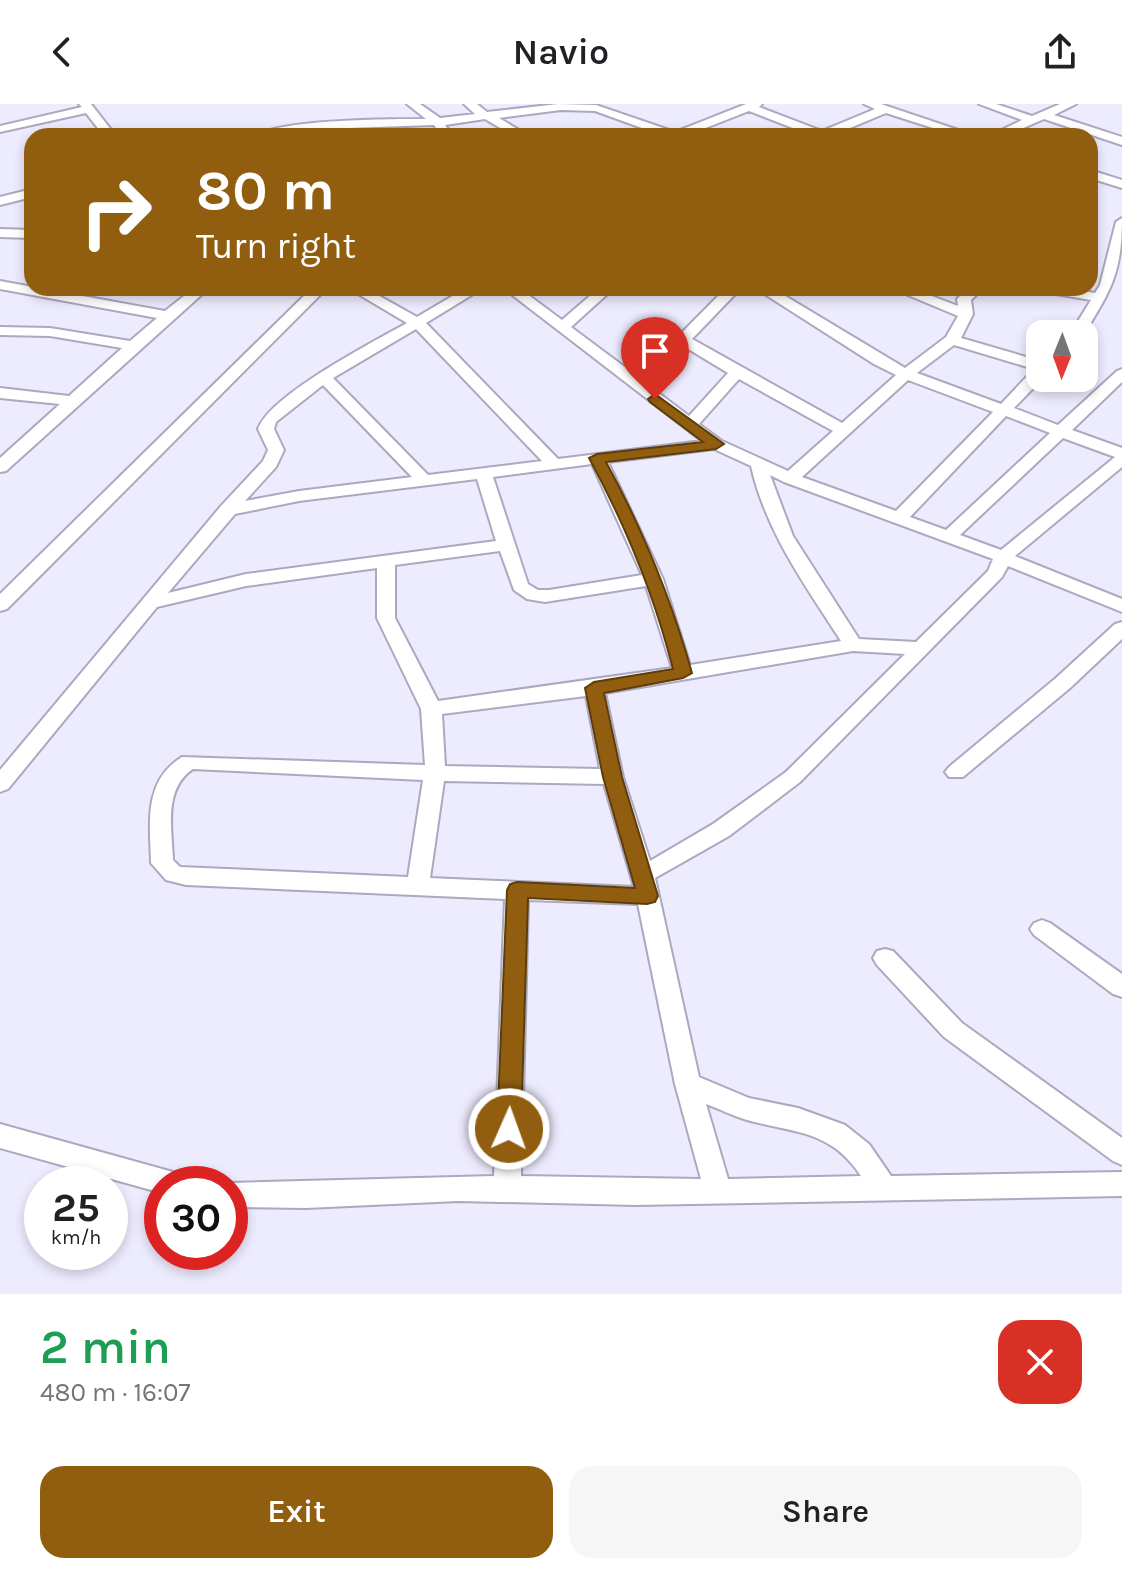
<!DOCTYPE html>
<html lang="en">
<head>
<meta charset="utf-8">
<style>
  body { margin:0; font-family:Karla,sans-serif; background:#f6f6f6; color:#202124; height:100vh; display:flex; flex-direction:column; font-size:30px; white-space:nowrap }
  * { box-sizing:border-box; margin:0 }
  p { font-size:26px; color:#757577 }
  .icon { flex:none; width:44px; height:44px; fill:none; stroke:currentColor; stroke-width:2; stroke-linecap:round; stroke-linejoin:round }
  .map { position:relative; height:1190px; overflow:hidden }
  .details { display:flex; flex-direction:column; background:#fff; flex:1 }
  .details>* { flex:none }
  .guide { position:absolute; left:24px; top:24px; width:1074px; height:168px; border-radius:24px; box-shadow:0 4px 12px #0003; background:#915e0f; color:#fff; overflow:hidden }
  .needle { width:52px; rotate:181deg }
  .controls { position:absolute; left:1026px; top:216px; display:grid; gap:16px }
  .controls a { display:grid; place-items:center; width:72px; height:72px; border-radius:16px; background:#fff; box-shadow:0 4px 12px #0003; font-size:40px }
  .speed { position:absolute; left:24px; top:1062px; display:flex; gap:16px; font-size:40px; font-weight:700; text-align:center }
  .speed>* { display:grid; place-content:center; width:104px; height:104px; border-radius:50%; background:#fff; box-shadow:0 4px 12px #0003; line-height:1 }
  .speed small { font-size:20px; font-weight:400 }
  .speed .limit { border:12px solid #d22; background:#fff; color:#111 }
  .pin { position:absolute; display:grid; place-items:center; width:68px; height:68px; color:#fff; margin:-82px -34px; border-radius:50% 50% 50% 0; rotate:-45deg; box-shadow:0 0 8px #0007 }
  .pin .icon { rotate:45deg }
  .me { position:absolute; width:88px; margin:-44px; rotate:2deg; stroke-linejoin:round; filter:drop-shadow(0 0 6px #0008) }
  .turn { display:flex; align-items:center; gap:28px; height:168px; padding:0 40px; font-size:36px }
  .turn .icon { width:104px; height:104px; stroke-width:2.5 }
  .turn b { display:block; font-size:56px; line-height:68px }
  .round { display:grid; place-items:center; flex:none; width:84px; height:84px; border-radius:24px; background:#f6f6f6 }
  .overview { display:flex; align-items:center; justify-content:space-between; height:136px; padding:0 40px }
  h1 { font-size:48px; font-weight:600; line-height:60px; color:#1e9e55 }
  .primary-button { display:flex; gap:16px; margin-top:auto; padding:16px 40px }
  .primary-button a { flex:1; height:92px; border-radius:24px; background:#915e0f; color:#fff; font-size:32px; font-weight:600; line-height:92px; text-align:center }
  .primary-button a+a { background:#f6f6f6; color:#202124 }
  header { display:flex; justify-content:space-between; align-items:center; height:104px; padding:0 40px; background:#fff; font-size:36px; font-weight:600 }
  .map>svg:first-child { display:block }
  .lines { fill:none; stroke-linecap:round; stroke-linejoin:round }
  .minor-casing { stroke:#aba8bf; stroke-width:4 }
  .minor { fill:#fff; fill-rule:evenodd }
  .route { fill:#915e0f; stroke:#5e3d0a; stroke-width:2 }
</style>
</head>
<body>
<header><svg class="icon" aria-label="back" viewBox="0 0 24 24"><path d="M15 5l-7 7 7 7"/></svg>Navio<svg class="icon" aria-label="share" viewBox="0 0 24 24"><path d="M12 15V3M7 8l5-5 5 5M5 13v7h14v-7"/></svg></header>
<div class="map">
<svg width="1122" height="1190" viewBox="0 0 1122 1190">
  <rect width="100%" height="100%" fill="#edebfe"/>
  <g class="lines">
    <defs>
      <path id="minor" d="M79,0H91L116,32H104L86,9L0,28V22L82,3Z
        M407,0H420L440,14L475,10L464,0H477L487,8L558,0L596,1L675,28L746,0H762L759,3L822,27L875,5L864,0H881L976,32H958L886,9L831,32H813L749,7L685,32H664L595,7L561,6L499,14L529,32H514L485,15L445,21L453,32H441L434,21L349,24L255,32C281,15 391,15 426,15Z
        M979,0H996L1032,12L1060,0H1076L1054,11L1122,33V41L1044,15L1005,32H989L1022,16Z
        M1090,66L1122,76V84L1090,74Z
        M32,85V93L0,101V93Z
        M1122,114C1122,169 1111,186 1084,230H1070L1091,196L1044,188L1037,184H1068L1095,189L1100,181L1116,118Z
        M0,125L32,126V134L0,133Z
        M0,177L165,207L194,184H209L6,367L0,368V354L60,300L0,294V284L69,292L122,244L50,232L0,231V223L50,224L130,237L157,214L0,185Z
        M312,184H327L7,505L0,507V490Z
        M348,184H365L417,213L466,184H483L426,219L558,355L702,337L503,184H519L562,216L599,184H614L571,223L638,273L726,184H741L692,235L842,319L896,271L874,260L755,184H772L905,264L946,233L958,212L891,184H911L958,202L957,195L968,184H983L971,196L973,210L961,234L1040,257V274H1043L1014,304L1058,321L1117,267L1122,265V278L1072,326L1122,344V363L1015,452L1122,495V508L1008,462L1002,473L800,678L729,732L655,774L699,973L749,994L798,1004L845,1021L869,1040L891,1072L1122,1068V1092L636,1101L458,1097L306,1104L230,1103V1080H226L230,1079L494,1072L505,795L186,781L166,776L151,759C150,719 143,677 182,653L425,661L421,605L377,514V464L246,482L157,503L8,685L0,688V666L221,402L263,357L268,346L258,325C270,291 373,238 407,219ZM416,225L542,357L428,371L333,274ZM954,241L1034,265L1001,300L917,269ZM685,243L728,269L689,312L648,281ZM739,275L833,327L788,367L722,337L699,320ZM908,276L993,308L896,407L802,373ZM323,281L412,373L299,387L245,397L276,363L284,346L274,325L276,318ZM1006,312L1050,329L946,426L910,413ZM1063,334L1115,353L1001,446L960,431ZM714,345L751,362C766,428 805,481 841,537L690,561L663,475L608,358ZM592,360L642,471L549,486H538L528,480L493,373ZM770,371L784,378L993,455L988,467L916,538L859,535L793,432ZM477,375L496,437L246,470L168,489L235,410L299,397ZM500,447L514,486L527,495L545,498L646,482L672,564L438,597L395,514V461ZM853,547L905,550L786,668L713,720L650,757L623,673L605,589ZM586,592L600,665L445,662L442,610ZM193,665L423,676L408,773L180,763L173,756C172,725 163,685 193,665ZM444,677L604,680L634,783L430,774ZM528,796L638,800L675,980L701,1075L521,1072ZM706,1000C720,1005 733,1012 747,1016C795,1029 831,1026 861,1072L728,1075Z
        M1122,518V535L1070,584L963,673H949L945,668L949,663L1056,574L1115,520Z
        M1042,816L1050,819L1122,870V893L1113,890L1034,831L1030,825L1034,819Z
        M885,845L893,847L962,919L1122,1034V1061L1113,1057L944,933L877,861L873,854L877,847Z
        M0,1020L173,1068L183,1071L187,1080H162V1089L0,1044Z"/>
    </defs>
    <use href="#minor" class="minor-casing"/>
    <use href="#minor" class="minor"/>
  </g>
  <path class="route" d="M655,290L724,340L716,345L606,358C643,426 671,494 692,569L683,574L604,589L622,673L658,792L655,798L647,800L528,794L521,1025L518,1032L509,1036L501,1032L497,1025L507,786L510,780L517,778L635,784L603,673L585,584L594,578L673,565C654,490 626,422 589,354L597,350L703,338L650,298L648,295Z"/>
</svg>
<div class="controls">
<a><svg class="needle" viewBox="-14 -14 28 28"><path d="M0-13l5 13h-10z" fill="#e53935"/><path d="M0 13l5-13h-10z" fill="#757577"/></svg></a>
</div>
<div class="speed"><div>25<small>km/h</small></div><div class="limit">30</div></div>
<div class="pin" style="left:655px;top:295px;background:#d93025"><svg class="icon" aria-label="arrive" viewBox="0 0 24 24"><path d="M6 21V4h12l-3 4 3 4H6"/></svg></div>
<svg class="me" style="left:509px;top:1025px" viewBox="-20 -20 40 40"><circle r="17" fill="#915e0f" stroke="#fff" stroke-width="3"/><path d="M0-11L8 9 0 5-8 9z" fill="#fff"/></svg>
<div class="guide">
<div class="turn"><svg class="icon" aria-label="right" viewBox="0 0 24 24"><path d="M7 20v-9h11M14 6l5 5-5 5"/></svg><div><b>80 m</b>Turn right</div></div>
</div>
</div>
<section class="details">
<div class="overview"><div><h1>2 min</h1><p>480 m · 16:07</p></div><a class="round" style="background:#d93025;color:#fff"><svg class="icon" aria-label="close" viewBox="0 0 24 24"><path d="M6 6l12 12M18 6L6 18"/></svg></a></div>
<div class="primary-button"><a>Exit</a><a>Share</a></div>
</section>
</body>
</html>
